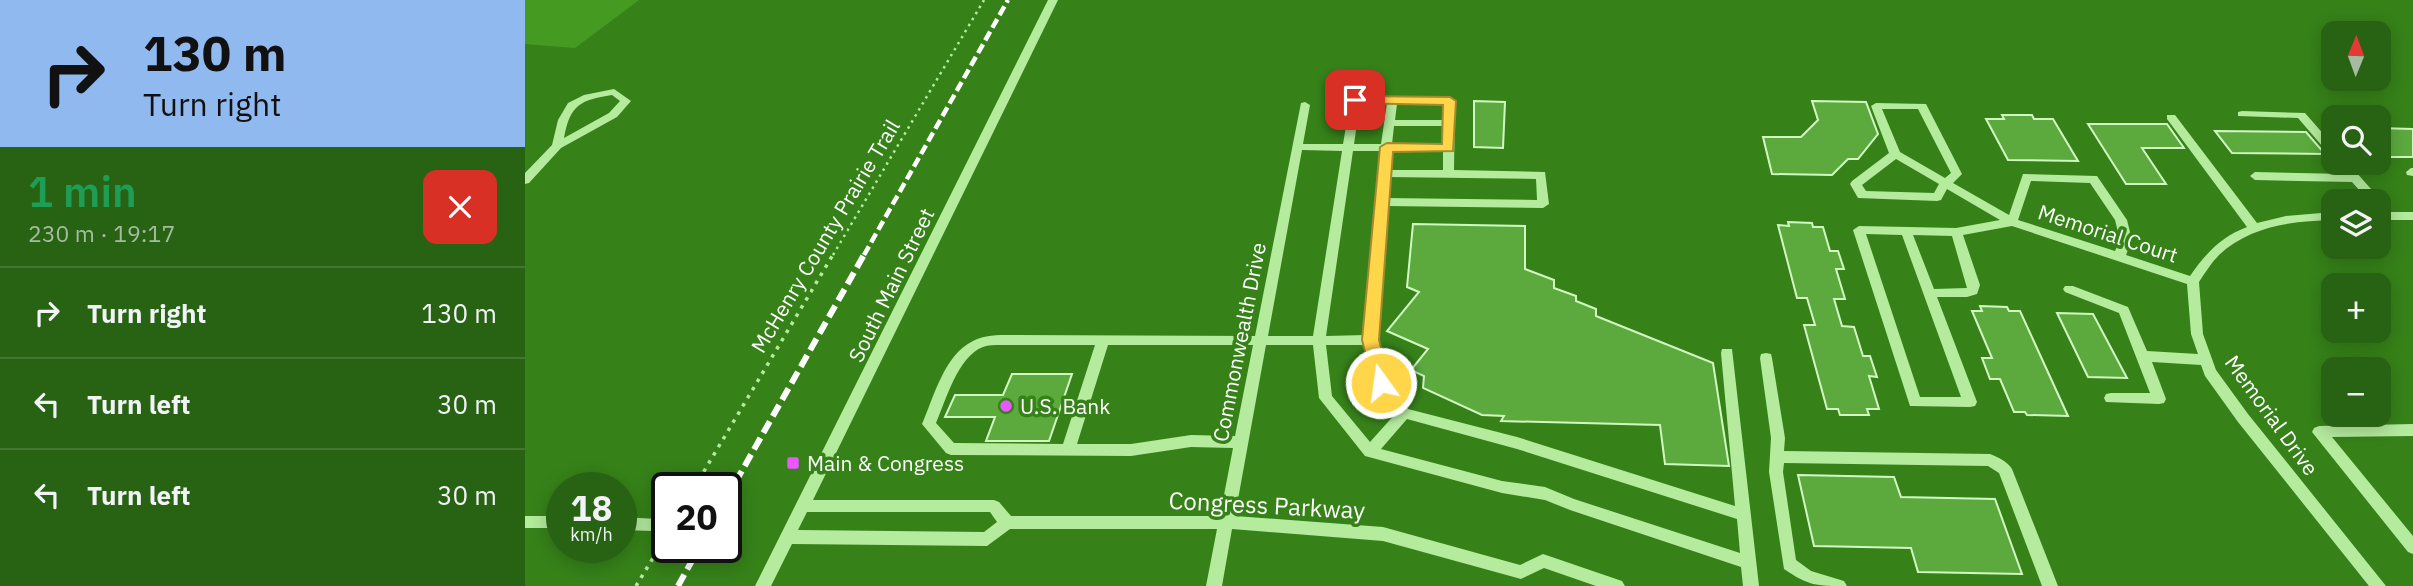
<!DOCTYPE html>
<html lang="en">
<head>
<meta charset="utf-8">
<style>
  body { margin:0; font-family:"IBM Plex Sans",sans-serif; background:#30681c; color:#f1f3f6; height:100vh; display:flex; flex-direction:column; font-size:26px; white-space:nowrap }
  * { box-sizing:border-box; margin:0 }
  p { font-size:23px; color:#a5bca0 }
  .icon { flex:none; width:38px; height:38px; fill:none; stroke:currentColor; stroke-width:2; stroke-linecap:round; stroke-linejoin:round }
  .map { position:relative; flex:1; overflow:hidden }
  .details { display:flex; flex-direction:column; background:#286213; width:525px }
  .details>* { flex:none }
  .guide { background:#90b9f0; color:#111; overflow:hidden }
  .needle { width:46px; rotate:1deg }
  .tools { position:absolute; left:1796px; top:21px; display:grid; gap:14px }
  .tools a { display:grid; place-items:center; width:70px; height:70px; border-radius:14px; background:#286213; box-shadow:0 4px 18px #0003; font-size:35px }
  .speed { position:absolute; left:21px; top:472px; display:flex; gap:14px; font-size:35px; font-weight:700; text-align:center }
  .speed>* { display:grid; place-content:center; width:91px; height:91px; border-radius:50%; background:#286213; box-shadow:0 4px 18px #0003; line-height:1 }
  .speed small { font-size:18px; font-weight:400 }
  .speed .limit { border:4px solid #111; border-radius:10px; background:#fff; color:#111 }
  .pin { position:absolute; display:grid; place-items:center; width:60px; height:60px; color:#fff; margin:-30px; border-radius:14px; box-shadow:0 4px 10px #0006 }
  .me { position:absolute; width:77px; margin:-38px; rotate:346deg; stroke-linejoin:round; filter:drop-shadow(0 0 5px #0008) }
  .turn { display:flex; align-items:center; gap:24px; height:147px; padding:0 28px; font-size:32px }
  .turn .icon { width:91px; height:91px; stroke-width:2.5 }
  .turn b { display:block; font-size:49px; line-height:60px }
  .round { display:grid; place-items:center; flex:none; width:74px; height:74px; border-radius:14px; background:#30681c }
  .headline { display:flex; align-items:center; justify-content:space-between; height:119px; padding:0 28px }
  h1 { font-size:42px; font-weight:600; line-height:52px; color:#1e9e55 }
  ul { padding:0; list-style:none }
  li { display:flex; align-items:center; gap:21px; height:91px; padding:0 28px; border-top:2px solid #447633 }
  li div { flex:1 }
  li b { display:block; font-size:26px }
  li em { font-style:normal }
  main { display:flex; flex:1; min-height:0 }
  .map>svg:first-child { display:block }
  .green { fill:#459b22 }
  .building { fill:#5caa3e; stroke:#d2f8c2; stroke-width:2 }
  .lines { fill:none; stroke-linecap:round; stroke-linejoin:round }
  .path-far1 { stroke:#b4eb9d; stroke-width:2.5; stroke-dasharray:2.5 4.5; stroke-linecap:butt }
  .path { stroke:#b4eb9d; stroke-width:3.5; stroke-dasharray:3.5 6; stroke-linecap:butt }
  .minor { fill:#b4eb9d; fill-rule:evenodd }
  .rail-far1 { stroke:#fff; stroke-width:4.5; stroke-dasharray:10 4.5; stroke-linecap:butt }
  .rail { stroke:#fff; stroke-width:6; stroke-dasharray:13 6; stroke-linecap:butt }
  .route { fill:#ffd54a; stroke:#a68a30; stroke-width:2 }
  .poi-dot { fill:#e958fe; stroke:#368219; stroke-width:2.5 }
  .labels { text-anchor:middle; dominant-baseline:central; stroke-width:7; stroke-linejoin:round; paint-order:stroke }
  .street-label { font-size:21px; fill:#fff; stroke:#368219 }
  .poi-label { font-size:21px; fill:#fff; stroke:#368219; text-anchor:start }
  .near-street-label { font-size:24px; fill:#fff; stroke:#368219 }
</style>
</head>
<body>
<main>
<section class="details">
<div class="guide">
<div class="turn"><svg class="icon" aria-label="right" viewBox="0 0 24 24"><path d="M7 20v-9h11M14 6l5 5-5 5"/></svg><div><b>130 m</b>Turn right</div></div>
</div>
<div class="headline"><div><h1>1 min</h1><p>230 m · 19:17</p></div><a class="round" style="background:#d93025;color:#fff"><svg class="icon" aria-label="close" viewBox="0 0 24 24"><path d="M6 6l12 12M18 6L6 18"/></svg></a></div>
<ul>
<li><svg class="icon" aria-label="right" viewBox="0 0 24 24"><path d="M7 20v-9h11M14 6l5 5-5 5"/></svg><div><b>Turn right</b></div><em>130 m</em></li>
<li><svg class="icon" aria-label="left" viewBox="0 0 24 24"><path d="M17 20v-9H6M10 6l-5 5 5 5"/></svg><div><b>Turn left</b></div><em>30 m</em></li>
<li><svg class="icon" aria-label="left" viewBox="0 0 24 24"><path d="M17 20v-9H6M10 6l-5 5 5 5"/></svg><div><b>Turn left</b></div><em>30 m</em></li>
</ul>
</section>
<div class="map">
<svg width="1888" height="586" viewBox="0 0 1888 586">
  <rect width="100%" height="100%" fill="#368219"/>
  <path class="green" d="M0,0H114L50,48L0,44Z"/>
  <path class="building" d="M949,101L980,102L978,148L949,147Z
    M1287,101L1341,102L1353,134L1333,159H1323L1307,175L1247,174L1238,137H1276L1293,120Z
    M1477,115H1507L1509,119H1528L1553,161L1483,160L1461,119H1479Z
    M1563,124H1642L1659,148H1617L1641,184H1601Z
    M1853,128L1888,129V157H1853Z
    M1690,131L1781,132L1800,154L1707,153Z
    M1263,222L1287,223L1288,227H1298L1305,251H1313L1319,269H1311L1320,299H1309L1317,326L1329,327L1338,356H1345L1352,377L1344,376L1354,409H1342L1344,415H1315L1313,409H1302L1279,325H1290L1282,298H1272L1253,225L1264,226Z
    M888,224L1000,226V269L1029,280V288L1051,296V301L1071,309V316L1188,363L1204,466L1140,464L1135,425L976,421L979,416L957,415L898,388L899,376L886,370L903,349L862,331L894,292L882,287Z
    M1455,306L1482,307L1484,311H1495L1543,416L1502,415L1500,412H1489L1475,379H1465L1457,358H1467L1447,311H1457Z
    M1532,313L1568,314L1602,378L1563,377Z
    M487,374H547L524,441H461L470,417H420L430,395H478Z
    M1273,475L1369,477L1376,497L1470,499L1497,574L1393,572L1386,548L1289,546Z"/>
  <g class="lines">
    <path class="path-far1" d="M308,255L459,0"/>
    <path class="path" d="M169,488L309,253
      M111,586L142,535"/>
    <path class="minor" d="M523,0H533L288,500H469L474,502L486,516H695L708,448L666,447L606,456L426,455L421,453L397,424C409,397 419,355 448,341C459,335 473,335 485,335L730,336L776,103L780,102L785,105L778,144H818L826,98H925L930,101L929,170L1020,172L1024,204L1018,208L861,206L852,340L862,381L883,409L992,437L1210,506L1196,353L1197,349H1207L1234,586H1218L1216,567L1045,510L1020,500L977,493L840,456L794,398L788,345H741L710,516L858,527L995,565L1018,554L1097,581L1100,586H1071L1019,568L996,579L858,541L707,529L697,586H681L692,529H485L462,546L267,544L246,586H230ZM835,103H862L856,144H829ZM872,104H920L919,120H870ZM869,126H919L918,145L867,144ZM777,150L817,151L788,336H743ZM828,151H855L840,335L801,336ZM866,151H918V170H864ZM863,177L1011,179L1012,200L862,198ZM475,345H570L538,444L429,443L411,423C421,400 433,356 458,347C463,345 470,345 475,345ZM583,345H728L710,436L666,435L606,444H552ZM801,345H841L849,383L871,413L845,442L807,396ZM882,419L992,449L1212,519L1215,553L1049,499L1020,487L977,481L856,449ZM282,512H465L472,522L459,532L273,530Z
      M89,89L106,101L92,117L36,148L4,183L0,184V173L27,145L33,120L43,103L59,95ZM87,95L95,101L84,113L39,138C45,105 55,100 87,95Z
      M1351,103L1401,104L1437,174L1428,183L1484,215L1498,174L1572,176L1602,220L1607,240L1601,255L1665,276C1681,253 1696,237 1722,227L1642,119V115H1650L1732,223L1761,216L1808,212V220C1767,221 1725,226 1694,255C1686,263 1680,273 1674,282L1678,334L1691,370L1723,414L1861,586H1844L1713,422L1680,376L1676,365L1627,362L1641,399L1639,403L1634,404L1581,402L1579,398L1581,394L1586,393H1625L1594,313L1540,292L1538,289L1540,286H1548L1603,307L1622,351L1673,354L1666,334L1662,284L1487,226L1438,235L1455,285L1452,294L1442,297H1412L1452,402L1450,406L1445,407L1385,406L1328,230L1334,226L1431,228L1475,220L1422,189L1416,200L1412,201L1333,198L1325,184L1327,181L1364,153L1346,106ZM1357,109H1393L1426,173L1420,178L1375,152ZM1371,159L1414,184L1409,193L1341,191L1337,185ZM1506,181L1565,183L1590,220L1595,240L1590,251L1493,220ZM1341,234L1377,235L1436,397H1395ZM1388,235L1427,236L1442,288L1409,289Z
      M1717,111L1780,113L1808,145V155L1804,154L1773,118L1713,116V112Z
      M1812,163H1823L1854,198L1856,201L1854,204L1853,201H1844L1827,182L1730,180L1725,176L1730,172L1821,174Z
      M1886,168H1888V176L1882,175L1881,172Z
      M1853,212H1888V220H1853Z
      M1241,353L1246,354L1247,358L1260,438L1259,451L1465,454C1473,457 1483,462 1487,469L1533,586H1517L1474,473L1463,466L1259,463L1258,472L1271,560L1286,571L1319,581L1322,586C1291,586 1284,586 1259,569L1244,472L1246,438L1235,358L1236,354Z
      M1888,424V436L1807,437L1888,536V554L1883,552L1787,432L1789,428L1794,426Z
      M0,516H37V528H0Z
      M96,517L133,519L135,524L133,529L128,531L96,530Z"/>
    <path class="rail-far1" d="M339,255L483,0"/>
    <path class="rail" d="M201,499L340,253
      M153,586L174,548"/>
  </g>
  <path class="route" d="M830,96L925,97L931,101L928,151L868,152L854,340L865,383L863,388H850L848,383L837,340L855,147L862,143L917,144L918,105L826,103V97Z"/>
  <g class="poi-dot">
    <circle cx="481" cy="406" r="7"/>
    <rect x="261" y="456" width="14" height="14" rx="3.5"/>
  </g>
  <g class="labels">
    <g class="street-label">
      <text transform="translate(1583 233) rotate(18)">Memorial Court</text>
      <text transform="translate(300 236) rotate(-59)">McHenry County Prairie Trail</text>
      <text transform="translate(366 285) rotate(-64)">South Main Street</text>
      <text transform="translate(714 342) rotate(-79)">Commonwealth Drive</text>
      <text transform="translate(1747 415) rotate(54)">Memorial Drive</text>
    </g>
    <g class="poi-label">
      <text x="495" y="406">U.S. Bank</text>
      <text x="282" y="463">Main &amp; Congress</text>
    </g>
    <g class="near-street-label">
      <text transform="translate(742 505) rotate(3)">Congress Parkway</text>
    </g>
  </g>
</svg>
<div class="tools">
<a><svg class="needle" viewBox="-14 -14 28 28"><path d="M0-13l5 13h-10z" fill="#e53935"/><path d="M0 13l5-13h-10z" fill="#a5bca0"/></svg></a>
<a><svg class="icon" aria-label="search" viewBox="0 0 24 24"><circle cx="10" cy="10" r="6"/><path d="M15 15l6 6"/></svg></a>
<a><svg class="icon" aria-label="layers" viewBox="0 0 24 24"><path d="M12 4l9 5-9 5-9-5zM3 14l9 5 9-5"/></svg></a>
<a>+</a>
<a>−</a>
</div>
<div class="speed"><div>18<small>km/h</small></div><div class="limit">20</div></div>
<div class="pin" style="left:830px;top:100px;background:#d93025"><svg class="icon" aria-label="arrive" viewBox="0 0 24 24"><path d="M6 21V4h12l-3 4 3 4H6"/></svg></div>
<svg class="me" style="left:856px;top:383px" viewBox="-20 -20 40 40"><circle r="17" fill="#ffd54a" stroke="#fff" stroke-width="3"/><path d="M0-11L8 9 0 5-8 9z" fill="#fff"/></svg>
</div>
</main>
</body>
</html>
